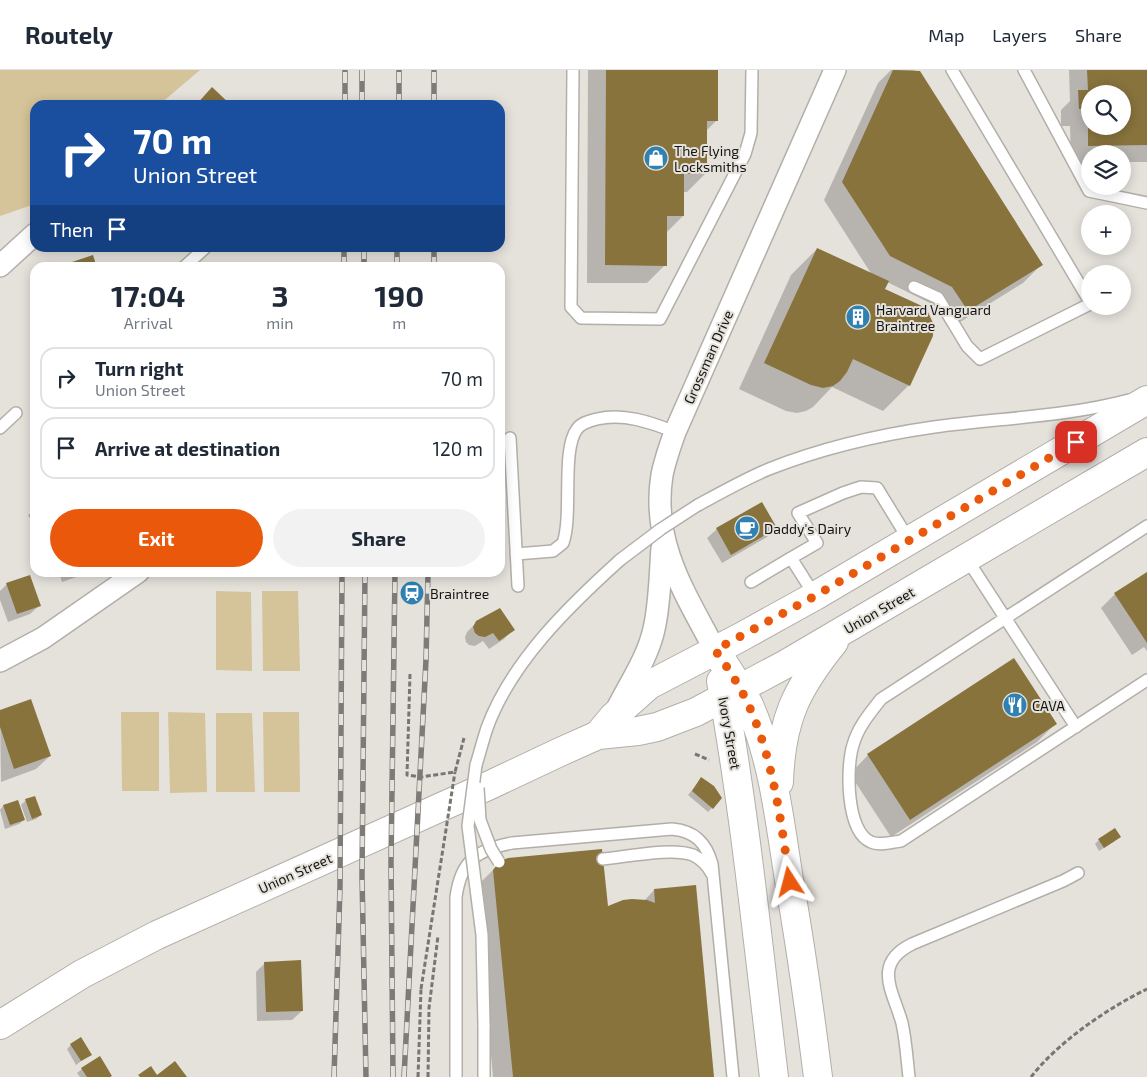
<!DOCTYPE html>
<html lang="en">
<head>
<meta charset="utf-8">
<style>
  body { margin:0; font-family:"Exo 2",sans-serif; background:#f2f2f3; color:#1f2937; height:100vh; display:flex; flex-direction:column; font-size:19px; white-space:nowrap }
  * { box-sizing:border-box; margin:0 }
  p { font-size:16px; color:#747a83 }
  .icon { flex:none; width:28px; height:28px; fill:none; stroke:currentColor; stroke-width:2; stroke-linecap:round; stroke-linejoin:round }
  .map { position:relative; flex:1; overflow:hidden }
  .details { position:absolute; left:30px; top:192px; width:475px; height:315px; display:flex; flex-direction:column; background:#fff; border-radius:15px; box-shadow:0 2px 12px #0003 }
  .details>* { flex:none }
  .hud { position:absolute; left:30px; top:30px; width:475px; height:152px; border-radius:15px; box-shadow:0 2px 12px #0003; background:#1a4fa0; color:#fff; overflow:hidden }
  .fabs { position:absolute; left:1081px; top:15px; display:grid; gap:10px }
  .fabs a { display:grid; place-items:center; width:50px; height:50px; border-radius:50%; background:#fff; box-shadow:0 2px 12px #0003; font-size:25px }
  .pin { position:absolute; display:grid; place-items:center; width:42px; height:42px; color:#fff; margin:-21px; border-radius:10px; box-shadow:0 2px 8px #0006 }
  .me { position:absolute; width:55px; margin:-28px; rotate:351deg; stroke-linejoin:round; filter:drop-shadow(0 0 4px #0008) }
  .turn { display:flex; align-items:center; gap:18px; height:105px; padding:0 20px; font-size:22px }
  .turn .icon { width:65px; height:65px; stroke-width:2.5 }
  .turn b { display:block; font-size:35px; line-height:42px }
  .then { display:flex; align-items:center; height:48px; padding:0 20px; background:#0003; gap:10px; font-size:19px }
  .eta { display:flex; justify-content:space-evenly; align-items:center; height:85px; text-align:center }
  .eta b { font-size:30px; font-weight:700; line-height:35px }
  .primary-button { display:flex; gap:10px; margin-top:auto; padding:10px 20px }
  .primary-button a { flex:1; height:58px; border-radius:30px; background:#ea580c; color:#fff; font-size:20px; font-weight:700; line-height:58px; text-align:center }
  .primary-button a+a { background:#f2f2f3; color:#1f2937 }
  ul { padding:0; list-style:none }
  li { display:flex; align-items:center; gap:15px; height:62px; margin:0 10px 8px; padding:0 10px; border:2px solid #e0e1e3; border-radius:15px }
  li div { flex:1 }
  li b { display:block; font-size:19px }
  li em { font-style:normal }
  header { display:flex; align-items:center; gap:30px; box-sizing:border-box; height:70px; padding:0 25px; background:#fff; border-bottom:1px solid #e0e1e3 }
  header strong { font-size:24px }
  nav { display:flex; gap:28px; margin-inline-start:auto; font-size:18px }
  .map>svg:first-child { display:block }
  .green { fill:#d5c499 }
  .shadow { fill:#0003; fill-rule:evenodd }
  .building { fill:#88733d; fill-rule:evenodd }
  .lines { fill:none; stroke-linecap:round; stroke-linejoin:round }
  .lane-casing { stroke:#b2afa9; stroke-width:14 }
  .street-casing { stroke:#b2afa9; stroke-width:24 }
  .secondary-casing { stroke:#b2afa9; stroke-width:30 }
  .path { stroke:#787672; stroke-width:3; stroke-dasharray:5 2.5; stroke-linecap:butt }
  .lane { stroke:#fff; stroke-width:11 }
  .street { stroke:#fff; stroke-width:21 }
  .secondary { stroke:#fff; stroke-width:28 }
  .rail-casing { stroke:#7d7b77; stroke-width:5.5 }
  .rail { stroke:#e5e2dc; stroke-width:4; stroke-dasharray:11; stroke-linecap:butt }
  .lane-bridge-casing { stroke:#b2afa9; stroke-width:14; stroke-linecap:butt }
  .path-bridge { stroke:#787672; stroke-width:3; stroke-dasharray:5 2.5; stroke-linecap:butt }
  .lane-bridge { stroke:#fff; stroke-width:11 }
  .route { stroke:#ea580c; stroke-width:9; stroke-dasharray:0 16.2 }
  .labels { text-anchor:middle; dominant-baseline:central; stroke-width:4; stroke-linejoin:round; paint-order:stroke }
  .poi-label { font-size:14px; fill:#151412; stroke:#e5e2dc; text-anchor:start }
  .street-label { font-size:14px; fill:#151412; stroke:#e5e2dc }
</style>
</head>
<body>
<header>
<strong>Routely</strong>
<nav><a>Map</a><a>Layers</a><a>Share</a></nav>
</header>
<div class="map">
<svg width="1147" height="1007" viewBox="0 0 1147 1007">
  <rect width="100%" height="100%" fill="#e5e2dc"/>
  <path class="green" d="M0,0H200L159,35H35V134L0,146Z
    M216,521L251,522L252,601L216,600Z
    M262,521H298L300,601H263Z
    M121,642H159V721H122Z
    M168,642L205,643L207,722L170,723Z
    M263,642H299L300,722H264Z
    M216,643H252L255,722H216Z"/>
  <path class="shadow" d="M588,0H717V50L706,61V103L687,122H683V146L666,163L665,195L647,213H587Z
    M891,0H913L919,2L1041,195L1023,213L949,259L934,235L887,212L883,219L909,315L883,341L832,317L813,337L806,341L797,343L786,341L739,319L791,205L817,179L872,205L824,130L878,13Z
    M1069,0H1147V92H1122V84H1090V93H1071L1070,56H1061V40L1070,31ZM1090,24H1122V56H1090Z
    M35,230V245L31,234Z
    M761,433L776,458L767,467L722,493L707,468L717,459Z
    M35,440V457L28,445Z
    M59,502H91L62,512Z
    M1147,503V581L1144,577L1132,585L1101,538L1115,524Z
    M7,514L40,535L30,544L8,552L0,530V521Z
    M477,552L513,559L504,569L489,579L483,571L475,576L469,575L466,572L465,567L467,562Z
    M1014,590L1056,653L1037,672L891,767L850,704L868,685Z
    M0,641L50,686L36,699L1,712Z
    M701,709L712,738L708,742L688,725Z
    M26,730L41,745L36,749L27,752L21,735Z
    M17,731L24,750L19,754L5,759L0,740L3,736Z
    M1099,770L1115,771L1099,781L1095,774Z
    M500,793L606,838L644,831L654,820L713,1007H493L476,820L481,812Z
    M265,893L302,941L292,950L257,951L256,902Z
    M71,975L91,984L76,995L67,979Z
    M99,988L109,1007H80L77,1003L82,999Z"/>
  <path class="building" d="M606,0H718V51H707V104H684V146H667V196L605,195Z
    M893,0L920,1L1043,195L968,241L952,217L890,186L842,112Z
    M1087,0H1147V75L1088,76V38L1079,39L1078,20H1088ZM1090,24H1122V56H1090Z
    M212,17L231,35H196Z
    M817,178L889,211L885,219L922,236L928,242L933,253V266L910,316L853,289L847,302L840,311L833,316L823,318L811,315L764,293Z
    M93,185L97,198H74L72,192Z
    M128,192L130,198H111V197Z
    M762,432L777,458L731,485L716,458Z
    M1147,502V573L1114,523Z
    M30,505L41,536L17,544L6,513Z
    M500,538L515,560L499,571L493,563L485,567L479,566L475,563L473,557L476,551Z
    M1014,588L1057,654L910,750L867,684Z
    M31,629L51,686L14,699L0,657V640Z
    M701,707L714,716L722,728L713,739L692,721Z
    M35,726L42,745L32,749L25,729Z
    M18,730L25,750L10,755L3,735Z
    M1115,758L1121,767L1104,778L1098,769Z
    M602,779L608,836L623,830L632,829L647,830L655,833L654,819L696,815L714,1007H513L493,800L500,791L508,788Z
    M301,890L303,941L266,942L264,892Z
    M81,967L92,985L81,991L70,974Z
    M100,986L112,1006L110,1007H87L81,998Z
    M175,991L187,1007H140L138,1005L151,996L157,1005Z"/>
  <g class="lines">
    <defs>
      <path id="lane" d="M573,0L571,237L581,248L660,249L745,84L751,63L752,0
        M952,0L1090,232
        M1024,0L1089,121L1147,133
        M183,198L205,178
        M914,217L938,228L967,276L980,289L1090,234
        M0,358L16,343
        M510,368L518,516
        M698,435C722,422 745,409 769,399C822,378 878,365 934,357C999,348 1065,347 1129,330
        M1147,456L881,629C870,643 858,657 853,675C846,697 846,762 871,772C879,776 892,772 901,771L1147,610
        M516,484L553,481L563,473C573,445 561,380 577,359C581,353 589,351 597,349C624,343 650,352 675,362
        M967,489L1076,657
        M751,512L791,488
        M815,526L791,488L817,473L798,443L843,423L861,417L877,418L909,470
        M476,695C480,682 483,670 487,658C511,592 569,536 620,490
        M603,789C626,787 672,777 693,785C701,789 708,796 712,804
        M484,955V1007
        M456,1007V827C461,790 477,780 512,773L672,759C694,761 706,772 712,794L733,1007
        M909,1007C907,990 906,971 902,953C893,921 872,894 912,874L1063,811L1078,803"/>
      <path id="street" d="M0,196L35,164
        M715,580C685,523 651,473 662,405C665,390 670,376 675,362L835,0
        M0,591L43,568L138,502
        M617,639C630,613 648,587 654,559C660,533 660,505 662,478"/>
      <path id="secondary" d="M715,580C727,598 739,616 749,635C774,691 780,755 790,816C801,879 810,943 818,1007
        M721,611C745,742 758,875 774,1007
        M598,665L613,647L649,615L741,567L815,526L1147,330
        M779,712C781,650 796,619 834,572
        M0,955L82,904L157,865L490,715L560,682L598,665L638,661L657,657L696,642L786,594L1147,382"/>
    </defs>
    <use href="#lane" class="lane-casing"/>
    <use href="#street" class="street-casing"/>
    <use href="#secondary" class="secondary-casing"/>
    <path class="path" d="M410,604L407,705L421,707L455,702L464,668
      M695,684L709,690
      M418,1007L421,919
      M428,1007L429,938L438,866
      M1031,1007C1058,972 1108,938 1147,919"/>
    <use href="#lane" class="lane"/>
    <use href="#street" class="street"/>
    <use href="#secondary" class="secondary"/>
    <defs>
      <path id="rail" d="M362,0V35
        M345,35V0
        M399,35V0
        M434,35V0
        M364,178V198
        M344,198V178
        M397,198V178
        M434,198V178
        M365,502L362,806L366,1007
        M334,1007L340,817L342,502
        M393,1007L391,793L395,502
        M404,1007L426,590L428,502"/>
    </defs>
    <use href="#rail" class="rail-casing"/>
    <use href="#rail" class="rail"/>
    <defs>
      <path id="lane-bridge" d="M620,490L661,459L698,435
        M476,695L468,756L482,865L484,955
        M478,718L480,750L491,779L499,792"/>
    </defs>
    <use href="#lane-bridge" class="lane-bridge-casing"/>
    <path class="path-bridge" d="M421,919L455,702"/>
    <use href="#lane-bridge" class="lane-bridge"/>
  </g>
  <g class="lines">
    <path class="route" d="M790,812C781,754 774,691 749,636C740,616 728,598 715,580L815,526L1076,372"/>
  </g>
  <defs>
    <symbol id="shop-disc" viewBox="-11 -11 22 22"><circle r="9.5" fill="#3081b2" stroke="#e5e2dc"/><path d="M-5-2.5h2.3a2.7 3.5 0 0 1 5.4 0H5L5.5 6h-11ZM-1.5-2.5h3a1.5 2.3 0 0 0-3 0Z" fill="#fff"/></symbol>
    <symbol id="building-disc" viewBox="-11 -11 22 22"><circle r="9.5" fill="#3081b2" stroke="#e5e2dc"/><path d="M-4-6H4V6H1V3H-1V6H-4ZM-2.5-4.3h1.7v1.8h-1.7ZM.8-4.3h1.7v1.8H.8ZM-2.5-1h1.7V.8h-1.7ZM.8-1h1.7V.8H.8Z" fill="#fff"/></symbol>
    <symbol id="cafe-disc" viewBox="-11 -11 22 22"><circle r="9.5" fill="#3081b2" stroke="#e5e2dc"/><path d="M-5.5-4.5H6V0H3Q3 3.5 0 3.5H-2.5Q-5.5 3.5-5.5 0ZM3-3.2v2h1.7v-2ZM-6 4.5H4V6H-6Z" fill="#fff"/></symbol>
    <symbol id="station-disc" viewBox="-11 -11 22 22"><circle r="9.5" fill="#3081b2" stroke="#e5e2dc"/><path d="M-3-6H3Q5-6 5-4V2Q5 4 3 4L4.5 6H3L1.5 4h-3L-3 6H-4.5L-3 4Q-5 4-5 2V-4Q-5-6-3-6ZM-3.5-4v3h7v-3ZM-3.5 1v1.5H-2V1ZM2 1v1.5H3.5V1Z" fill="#fff"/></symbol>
    <symbol id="restaurant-disc" viewBox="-11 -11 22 22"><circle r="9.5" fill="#3081b2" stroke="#e5e2dc"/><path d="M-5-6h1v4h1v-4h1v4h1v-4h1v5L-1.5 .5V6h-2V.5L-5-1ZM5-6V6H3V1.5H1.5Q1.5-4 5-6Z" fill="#fff"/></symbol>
  </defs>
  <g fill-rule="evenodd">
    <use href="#shop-disc" x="642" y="74" width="28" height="28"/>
    <use href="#building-disc" x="844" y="233" width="28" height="28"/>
    <use href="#cafe-disc" x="733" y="444" width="28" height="28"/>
    <use href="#station-disc" x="398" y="509" width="28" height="28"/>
    <use href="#restaurant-disc" x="1001" y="621" width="28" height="28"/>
  </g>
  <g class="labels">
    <g class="poi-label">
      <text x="674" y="80">The Flying<tspan x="674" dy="16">Locksmiths</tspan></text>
      <text x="876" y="239">Harvard Vanguard<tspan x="876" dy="16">Braintree</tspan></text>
      <text x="764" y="458">Daddy's Dairy</text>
      <text x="430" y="523">Braintree</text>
      <text x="1032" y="635">CAVA</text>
    </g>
    <g class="street-label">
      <text transform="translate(708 287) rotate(-66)">Grossman Drive</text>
      <text transform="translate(879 540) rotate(-30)">Union Street</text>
      <text transform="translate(730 663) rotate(80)">Ivory Street</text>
      <text transform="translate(295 803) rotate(-24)">Union Street</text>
    </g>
  </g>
</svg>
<div class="fabs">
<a><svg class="icon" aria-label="search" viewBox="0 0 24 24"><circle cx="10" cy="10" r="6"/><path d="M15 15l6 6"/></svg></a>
<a><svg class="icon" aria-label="layers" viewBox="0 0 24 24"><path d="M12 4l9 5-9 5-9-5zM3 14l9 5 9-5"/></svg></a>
<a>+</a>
<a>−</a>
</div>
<div class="pin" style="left:1076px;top:372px;background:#d93025"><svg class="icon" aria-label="arrive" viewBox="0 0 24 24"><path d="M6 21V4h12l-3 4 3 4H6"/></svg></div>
<svg class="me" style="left:790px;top:812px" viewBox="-20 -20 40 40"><path d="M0-17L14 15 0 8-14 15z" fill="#ea580c" stroke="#fff" stroke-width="4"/></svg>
<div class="hud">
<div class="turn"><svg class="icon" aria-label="right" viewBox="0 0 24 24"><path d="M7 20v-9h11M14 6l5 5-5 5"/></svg><div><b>70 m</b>Union Street</div></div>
<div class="then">Then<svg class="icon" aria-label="arrive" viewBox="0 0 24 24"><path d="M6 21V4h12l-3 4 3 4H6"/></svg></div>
</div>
<section class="details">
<div class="eta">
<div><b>17:04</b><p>Arrival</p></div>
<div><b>3</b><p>min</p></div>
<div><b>190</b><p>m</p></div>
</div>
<ul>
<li><svg class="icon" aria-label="right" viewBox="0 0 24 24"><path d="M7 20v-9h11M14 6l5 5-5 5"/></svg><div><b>Turn right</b><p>Union Street</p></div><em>70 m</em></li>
<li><svg class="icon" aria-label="arrive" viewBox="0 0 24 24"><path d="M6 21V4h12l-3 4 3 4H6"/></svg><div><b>Arrive at destination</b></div><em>120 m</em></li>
</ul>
<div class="primary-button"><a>Exit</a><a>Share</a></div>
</section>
</div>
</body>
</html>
